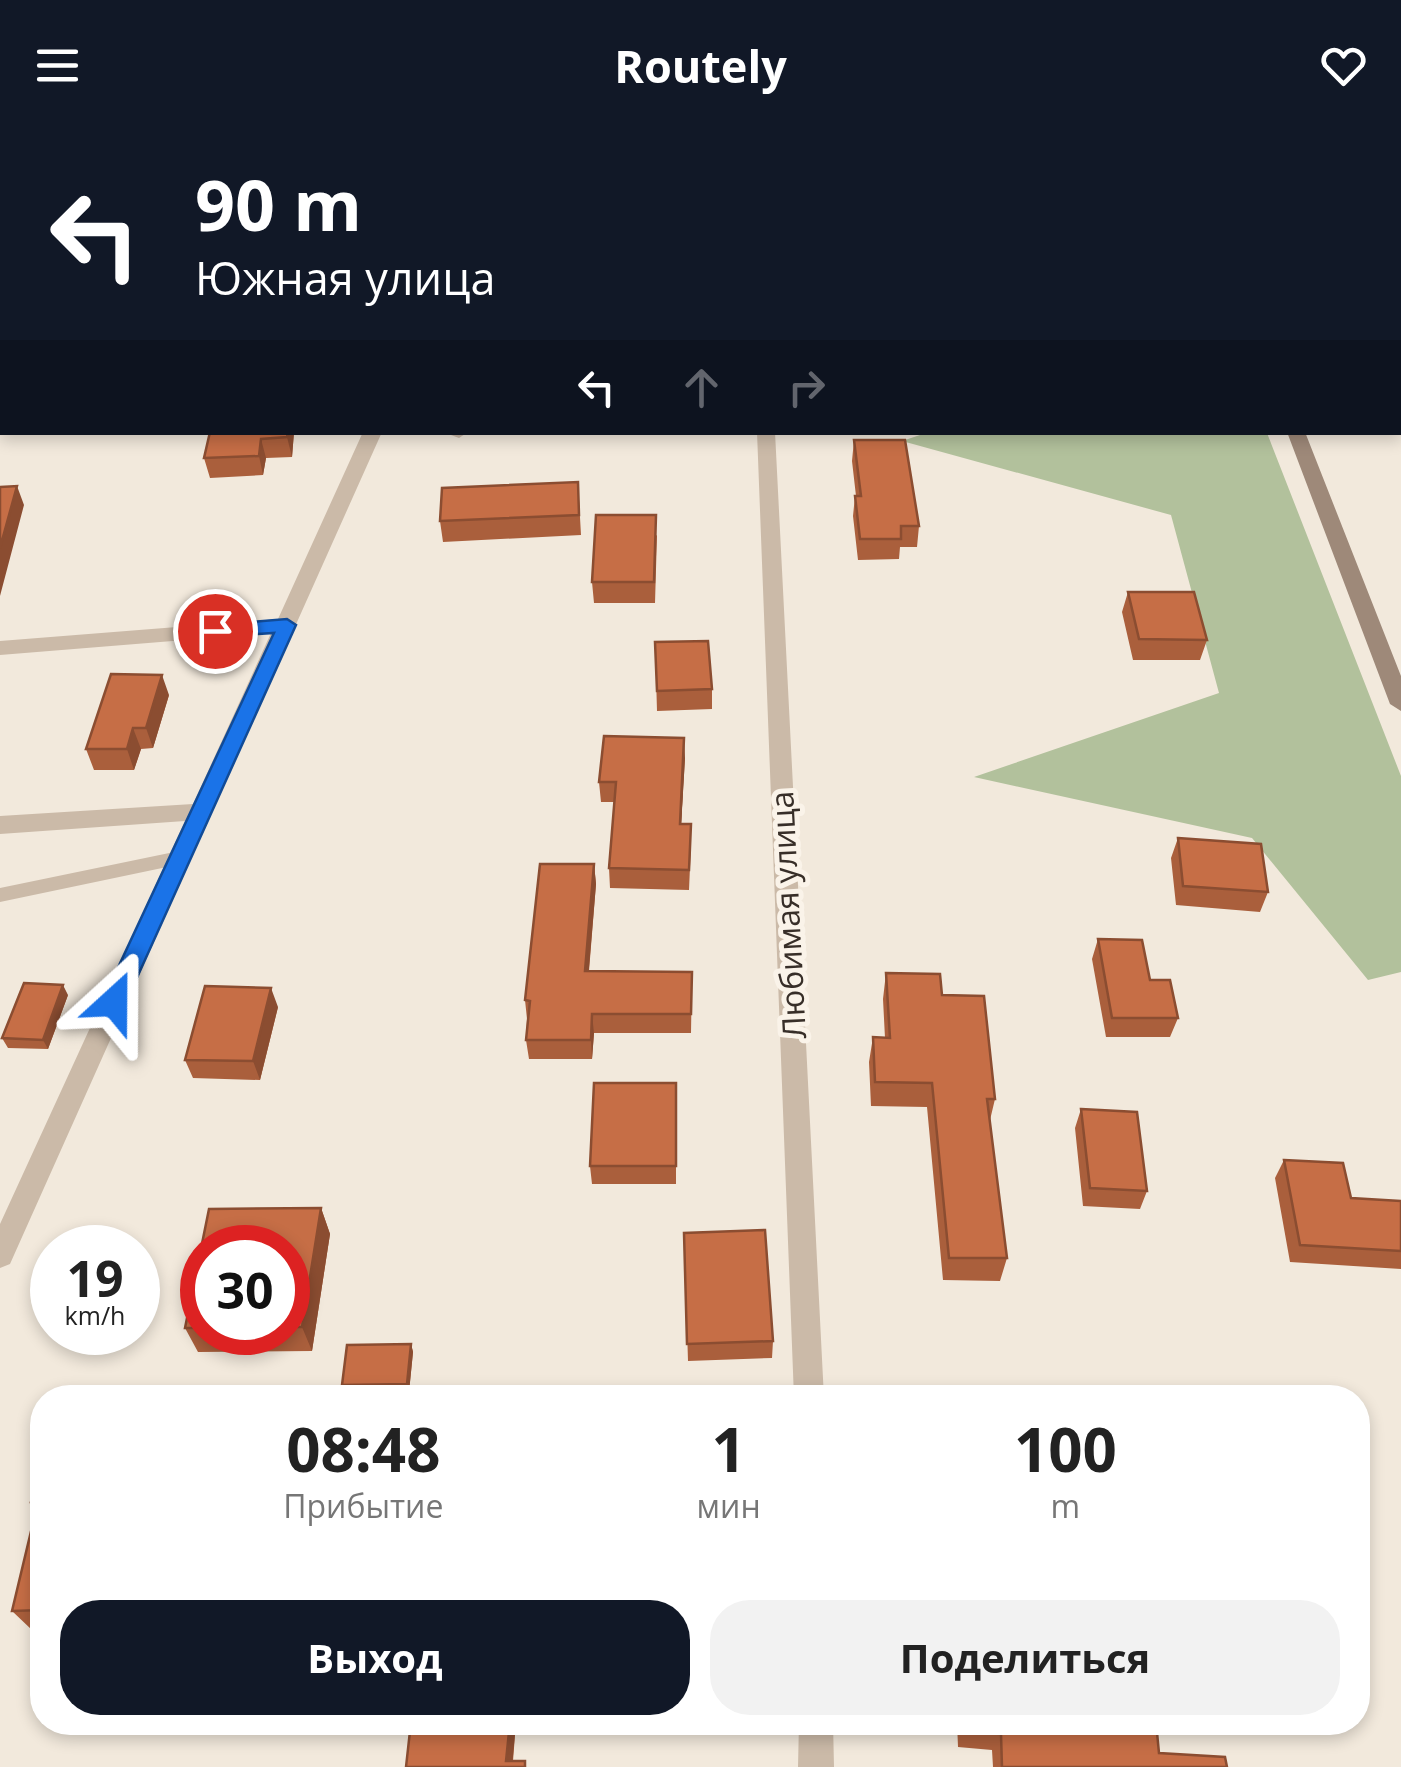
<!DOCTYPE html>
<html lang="ru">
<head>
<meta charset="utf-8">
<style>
  body { margin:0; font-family:"Open Sans",sans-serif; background:#f2f2f2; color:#222; height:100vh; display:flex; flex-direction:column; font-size:38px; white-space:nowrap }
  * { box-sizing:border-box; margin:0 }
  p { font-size:32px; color:#767676 }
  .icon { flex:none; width:55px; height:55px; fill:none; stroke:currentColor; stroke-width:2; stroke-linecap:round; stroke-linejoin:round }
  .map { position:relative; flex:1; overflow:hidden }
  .details { position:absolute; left:30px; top:1255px; width:1340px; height:350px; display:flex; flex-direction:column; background:#fff; border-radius:40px; box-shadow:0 5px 15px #0003 }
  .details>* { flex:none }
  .guide { position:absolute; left:0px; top:0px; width:1402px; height:305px; box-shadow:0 5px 15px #0003; background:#111827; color:#fff; overflow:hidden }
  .speed { position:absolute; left:30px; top:1095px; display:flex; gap:20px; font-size:50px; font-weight:700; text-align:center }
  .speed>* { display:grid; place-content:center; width:130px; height:130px; border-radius:50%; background:#fff; box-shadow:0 5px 15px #0003; line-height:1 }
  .speed small { font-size:25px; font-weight:400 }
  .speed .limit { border:15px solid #d22; background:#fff; color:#111 }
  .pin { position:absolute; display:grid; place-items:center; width:85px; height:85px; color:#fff; margin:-42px; border:5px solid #fff; border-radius:50%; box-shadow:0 2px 10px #0007 }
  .me { position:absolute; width:110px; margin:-55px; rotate:24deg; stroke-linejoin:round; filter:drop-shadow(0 0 8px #0008) }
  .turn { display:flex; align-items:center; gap:35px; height:210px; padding:0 30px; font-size:45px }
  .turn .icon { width:130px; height:130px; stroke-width:2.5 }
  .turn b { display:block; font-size:70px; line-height:85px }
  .lanes { display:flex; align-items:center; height:95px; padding:0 30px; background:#0003; justify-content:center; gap:50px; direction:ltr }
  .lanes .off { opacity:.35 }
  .eta { display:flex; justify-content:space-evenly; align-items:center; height:170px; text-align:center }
  .eta b { font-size:60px; font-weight:700; line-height:70px }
  .primary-button { display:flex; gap:20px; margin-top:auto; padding:20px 30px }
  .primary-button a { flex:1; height:115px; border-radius:40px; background:#111827; color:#fff; font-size:40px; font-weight:700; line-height:115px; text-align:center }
  .primary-button a+a { background:#f2f2f2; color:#222 }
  header { display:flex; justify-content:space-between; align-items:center; height:130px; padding:0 30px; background:#111827; color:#fff; font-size:45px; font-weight:700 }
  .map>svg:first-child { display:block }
  .green { fill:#b2c19c }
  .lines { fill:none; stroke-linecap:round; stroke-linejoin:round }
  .path { stroke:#b6a492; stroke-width:4; stroke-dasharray:4 4; stroke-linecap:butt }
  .lane { fill:#cbbaa8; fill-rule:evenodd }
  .street { fill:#cbbaa8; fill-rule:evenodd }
  .secondary { fill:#9e8979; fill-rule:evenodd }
  .primary { stroke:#796659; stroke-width:25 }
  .wall { fill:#aa5f3c; fill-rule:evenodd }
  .shaded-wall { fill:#8b4d31 }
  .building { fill:#c66e46; stroke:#8b4d31; stroke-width:2.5 }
  .route { fill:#1a73e8; stroke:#114b97; stroke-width:2.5 }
  .labels { text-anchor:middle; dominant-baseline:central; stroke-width:10; stroke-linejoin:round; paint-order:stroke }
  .street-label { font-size:32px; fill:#372e28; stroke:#faf3e9 }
</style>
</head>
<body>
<header><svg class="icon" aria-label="menu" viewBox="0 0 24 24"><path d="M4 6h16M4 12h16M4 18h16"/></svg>Routely<svg class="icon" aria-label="heart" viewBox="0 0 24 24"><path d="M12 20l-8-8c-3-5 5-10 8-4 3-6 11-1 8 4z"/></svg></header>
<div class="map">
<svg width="1401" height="1637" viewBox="0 0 1401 1637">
  <rect width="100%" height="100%" fill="#f2e9dc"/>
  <path class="green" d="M445,0H1156V2H445Z
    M929,302L1267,303L1401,646V842L1368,850L1252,708L974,647L1219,563L1171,385L902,311Z"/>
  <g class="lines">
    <path class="path" d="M240,2L258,0"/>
    <path class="lane" d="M2,117V125L0,126V118Z
      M179,721L186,723L189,728L186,733L0,772V758Z"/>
    <path class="street" d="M0,288L2,289V300H0Z
      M363,302H382L14,1125L10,1134L0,1138V1094L185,691L0,704V686L193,674L271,503L0,525V511L278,489Z
      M443,302H468L459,308Z
      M757,302H775L824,1268H794Z
      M799,1592H833L834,1637H798Z"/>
    <path class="secondary" d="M1171,0H1185L1186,2H1172Z
      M1287,302H1305L1401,546V581L1390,574Z"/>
    <path class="primary" d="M37,2L55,0
      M0,8L2,7"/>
  </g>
  <path class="wall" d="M210,302H294L292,327L266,328L263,345L210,348L204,328Z
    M854,310L919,396L917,417H900L899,429L858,430L853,386L855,366H856L852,331Z
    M578,352L581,405L443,412L440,391Z
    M657,405L655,473H594L592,452Z
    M1128,462L1207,510L1200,530H1133L1122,482Z
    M655,512L712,559V579L657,581Z
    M169,565L153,618L141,619L134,640H94L86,619Z
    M685,628L681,694L691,714L689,760L610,758L609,738L615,672H601L599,652Z
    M1178,708L1268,762L1260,782L1176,775L1171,728Z
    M594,734L596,754L589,841L692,842L691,903H594L592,929H529L526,910L527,889L525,870Z
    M1098,809L1150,850L1178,888L1170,907H1106L1092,829Z
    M886,843L942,865L995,969L990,990L1007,1128L1000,1151L943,1150L927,977L871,976L869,932L873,907L885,908L883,869Z
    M68,865L48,919L8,918L2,908Z
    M278,877L260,950L193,948L185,930Z
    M676,953V1054H592L590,1036Z
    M1081,979L1147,1061L1140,1079L1083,1076L1075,998Z
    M1284,1030L1351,1068L1401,1071V1139L1290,1132L1275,1048Z
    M321,1078L330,1104L312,1221L198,1222L185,1198L209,1079ZM202,1118H288V1202H202Z
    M684,1103L773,1211L772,1228L688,1231Z
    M411,1214L413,1222L409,1262L345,1263L342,1255Z
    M42,1326V1499L32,1500L12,1481L37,1379L31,1372Z
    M237,1592H302L300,1602L243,1600Z
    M368,1592H516L513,1631L527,1637L410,1601L372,1600Z
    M957,1592H1156L1159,1623L1227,1637H993L992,1620L958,1617Z"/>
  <path class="shaded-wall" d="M288,302H294L292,327L287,307Z
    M261,309L266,328L263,345L259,326Z
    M17,356L24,375L0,466V418Z
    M162,545L169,565L153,618L146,598Z
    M133,598L141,619L134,640L127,619Z
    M684,608L685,628L680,714V694Z
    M594,734L596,754L587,861L585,841Z
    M63,855L68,865L48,919L43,910Z
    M271,858L278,877L260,950L253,931Z
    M592,884L594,903L592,929L591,910Z
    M321,1078L330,1104L312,1221L302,1197Z
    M411,1214L413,1222L409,1262L407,1254Z
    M293,1592H302L300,1602Z
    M510,1592H516L512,1637L506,1631Z"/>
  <path class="building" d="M1228,0H1401V265L1400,2H1230Z
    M210,302H288L287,307L261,309L259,326L204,328Z
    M854,310H905L919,396H901V409H860L855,366H861Z
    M578,352L579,385L440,391L442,358Z
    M17,356L0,418V357Z
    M596,385H656L654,452H592Z
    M1128,462H1194L1207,510L1139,509Z
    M708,511L712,559L657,561L655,512Z
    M111,544L162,545L146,598H133L127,619H86Z
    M604,606L684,608L680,694H691L689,740L609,738L616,652H599Z
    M1178,708L1261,714L1268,762L1183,756Z
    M540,734H594L585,841L692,842L691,884H592L591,910H526L530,871L525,870Z
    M1098,809L1142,810L1150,850H1170L1178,888H1112Z
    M886,843L940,844L942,865L984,866L995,969H987L1007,1128H949L932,953L875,952L873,907L890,908Z
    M24,853L63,855L43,910L2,908Z
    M205,856L271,858L253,931L185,930Z
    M594,953H676V1036H590Z
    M1081,979L1137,982L1147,1061L1090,1058Z
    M1284,1030L1343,1033L1351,1068L1401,1071V1121L1300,1115Z
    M321,1078L302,1197H288V1118H202V1198H185L209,1079Z
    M765,1100L773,1211L687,1214L684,1103Z
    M411,1214L407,1254L342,1255L347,1215Z
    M42,1326V1480L12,1481L38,1372H31Z
    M411,1592H510L506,1631H525V1637H406Z
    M966,1592H1156L1159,1623L1225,1627L1227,1637H1002L1001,1604L966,1602Z"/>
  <path class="route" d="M287,489L296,495L126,872L122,879H106L102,872L274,503L215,507L205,501L215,495Z"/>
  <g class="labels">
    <g class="street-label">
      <text transform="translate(787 785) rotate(-93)">Любимая улица</text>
    </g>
  </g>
</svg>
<div class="speed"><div>19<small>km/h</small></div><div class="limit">30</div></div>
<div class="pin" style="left:215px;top:501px;background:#d93025"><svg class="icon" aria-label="arrive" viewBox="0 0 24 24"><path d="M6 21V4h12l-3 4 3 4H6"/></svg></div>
<svg class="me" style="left:114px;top:872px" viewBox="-20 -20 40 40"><path d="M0-17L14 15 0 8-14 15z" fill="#1a73e8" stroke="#fff" stroke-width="4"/></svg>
<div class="guide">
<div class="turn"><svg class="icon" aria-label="left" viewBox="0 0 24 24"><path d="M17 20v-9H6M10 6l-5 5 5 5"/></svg><div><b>90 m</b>Южная улица</div></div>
<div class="lanes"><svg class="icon" aria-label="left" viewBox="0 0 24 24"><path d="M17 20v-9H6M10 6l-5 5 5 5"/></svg><svg class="icon off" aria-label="ahead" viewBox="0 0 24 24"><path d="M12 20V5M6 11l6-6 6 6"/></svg><svg class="icon off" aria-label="right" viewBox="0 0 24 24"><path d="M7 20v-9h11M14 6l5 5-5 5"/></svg></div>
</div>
<section class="details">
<div class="eta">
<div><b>08:48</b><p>Прибытие</p></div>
<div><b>1</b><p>мин</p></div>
<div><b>100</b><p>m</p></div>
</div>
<div class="primary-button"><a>Выход</a><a>Поделиться</a></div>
</section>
</div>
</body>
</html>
